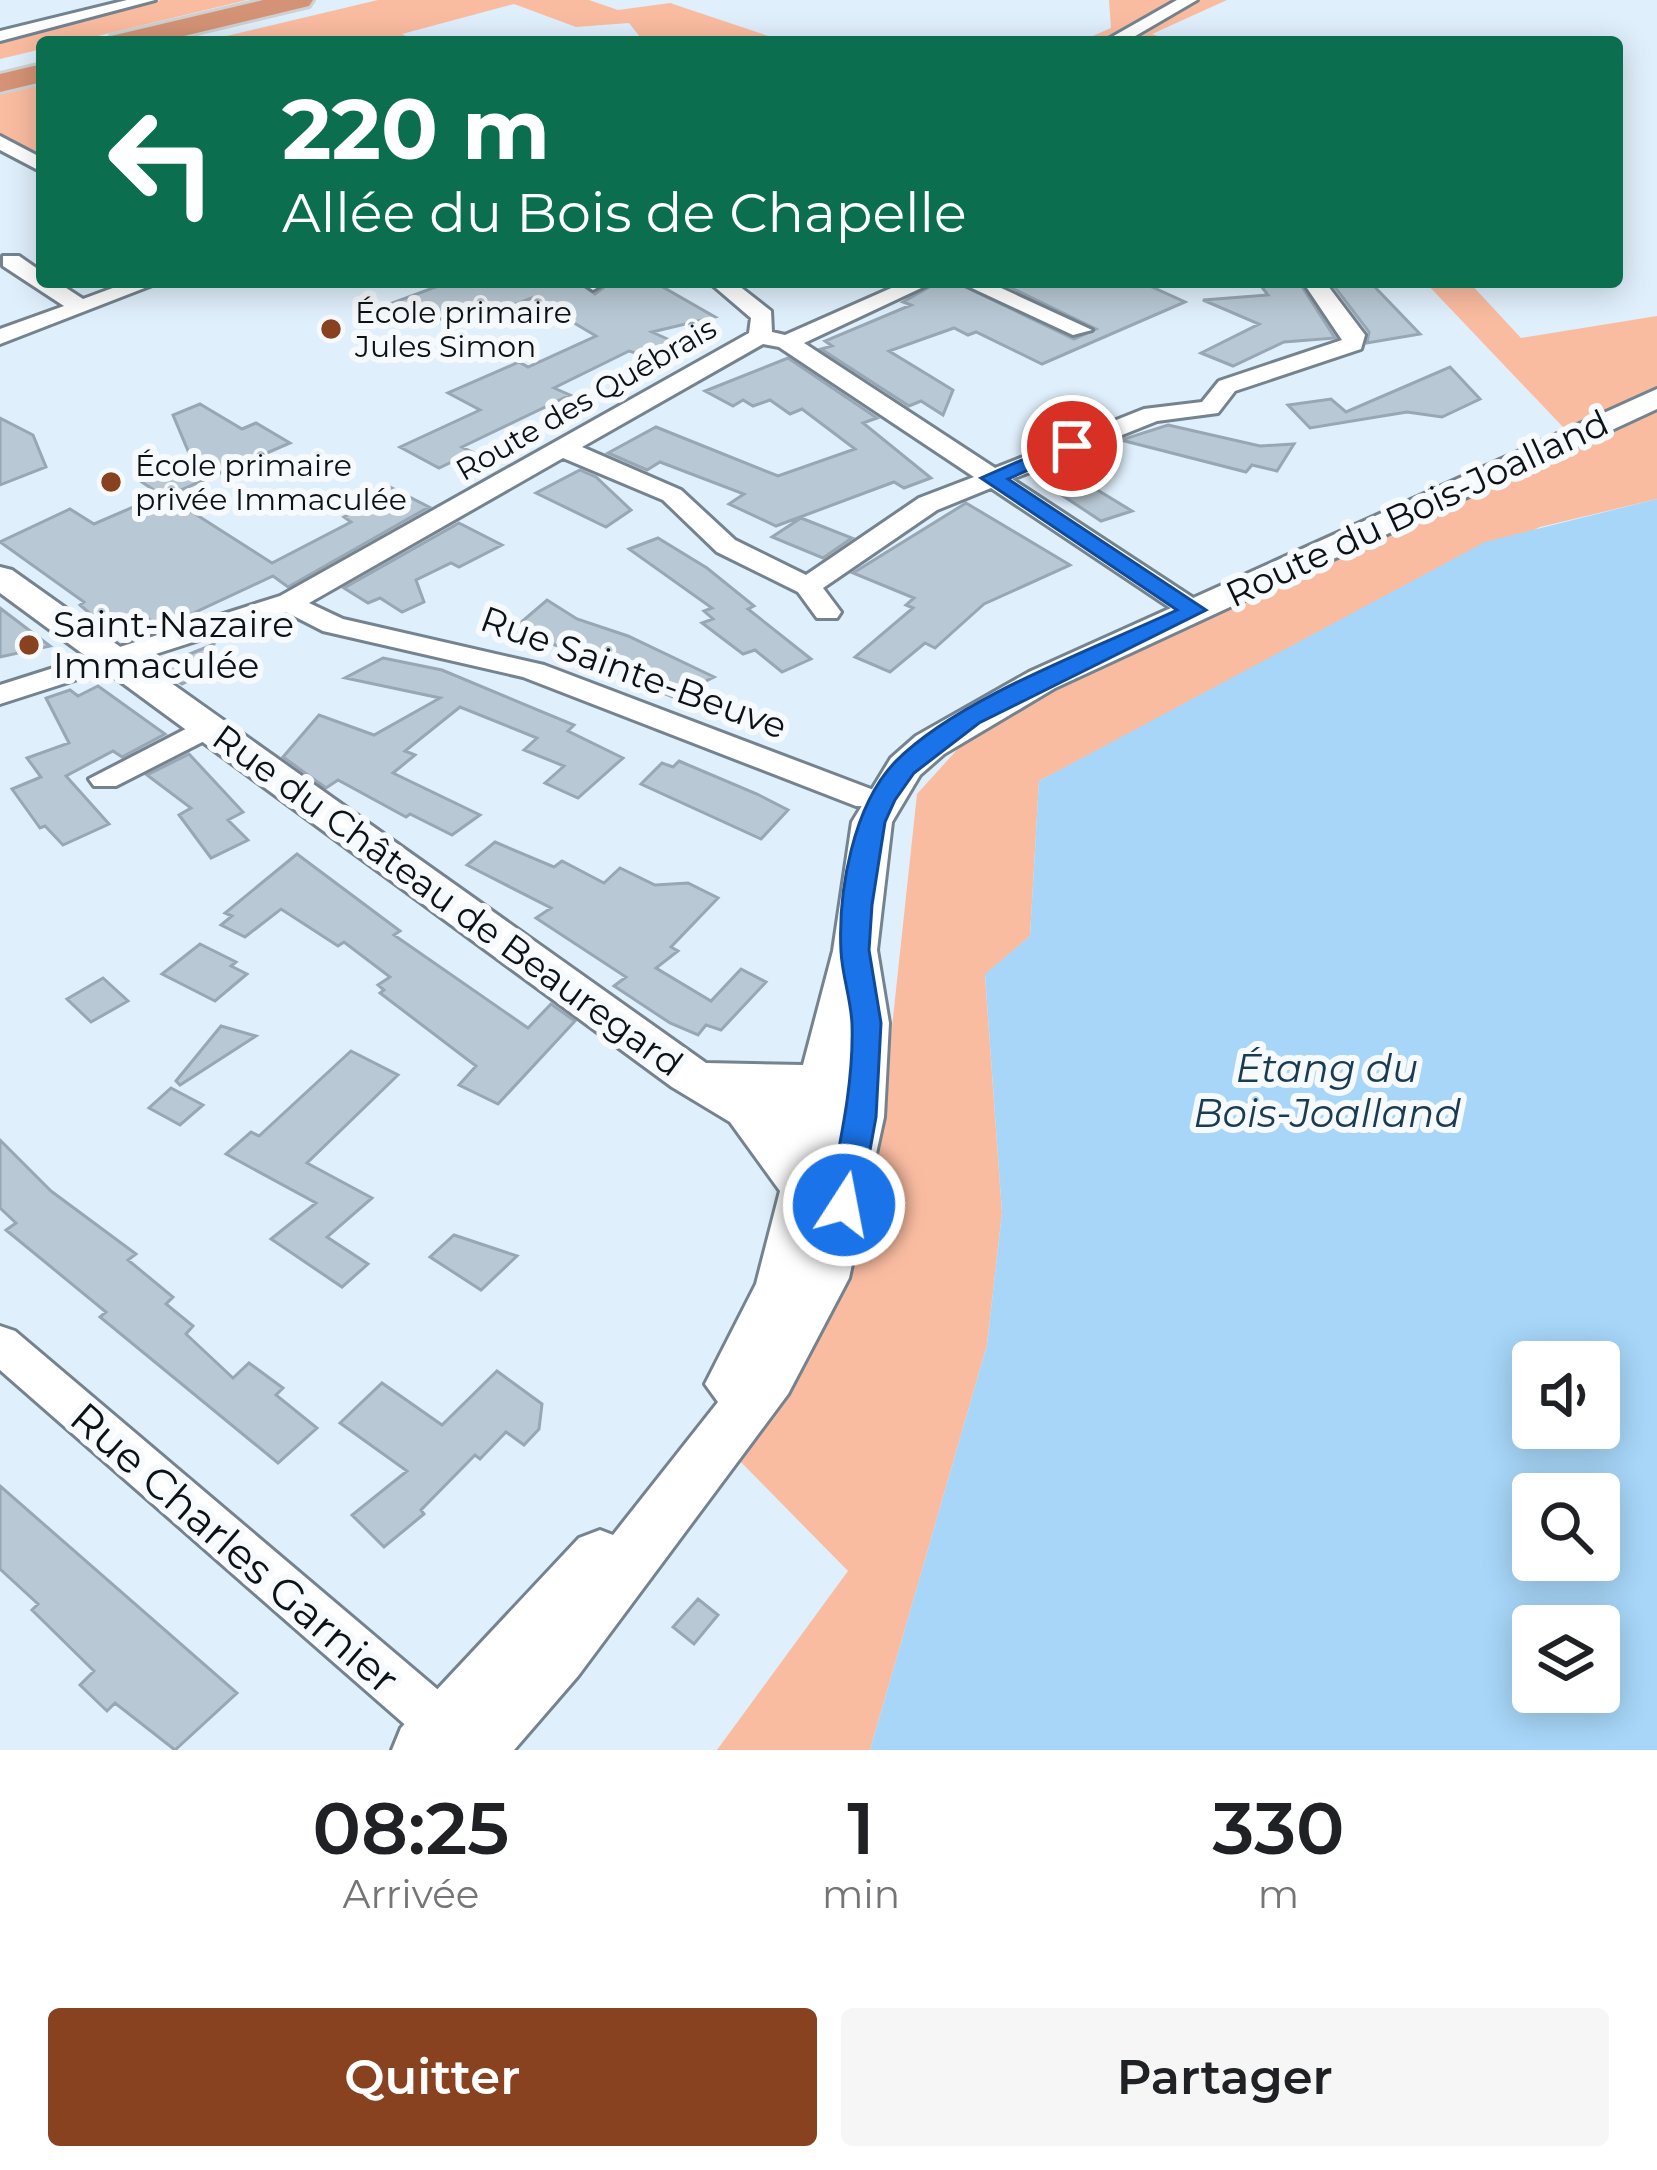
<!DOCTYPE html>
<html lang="fr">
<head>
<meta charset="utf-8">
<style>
  body { margin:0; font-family:Montserrat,sans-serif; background:#f6f6f6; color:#202124; height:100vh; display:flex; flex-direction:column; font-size:45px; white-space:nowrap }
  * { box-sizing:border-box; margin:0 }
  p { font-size:39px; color:#757577 }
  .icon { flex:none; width:66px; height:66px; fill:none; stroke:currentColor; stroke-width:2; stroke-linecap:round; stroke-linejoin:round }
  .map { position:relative; height:1750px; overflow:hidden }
  .side { display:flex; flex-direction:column; background:#fff; flex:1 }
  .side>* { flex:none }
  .guide { position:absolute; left:36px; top:36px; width:1587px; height:252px; border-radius:12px; box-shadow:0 6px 30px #0003; background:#0b6e4f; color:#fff; overflow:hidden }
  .tools { position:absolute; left:1512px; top:1341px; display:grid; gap:24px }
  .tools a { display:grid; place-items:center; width:108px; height:108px; border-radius:12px; background:#fff; box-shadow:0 6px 30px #0003; font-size:60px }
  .pin { position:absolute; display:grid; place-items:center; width:102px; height:102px; color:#fff; margin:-51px; border:6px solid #fff; border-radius:50%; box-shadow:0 3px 12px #0007 }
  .me { position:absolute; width:132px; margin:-66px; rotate:11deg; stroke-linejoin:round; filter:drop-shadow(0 0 9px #0008) }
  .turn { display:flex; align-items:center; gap:42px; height:252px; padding:0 48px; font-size:54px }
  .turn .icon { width:156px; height:156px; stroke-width:2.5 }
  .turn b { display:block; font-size:84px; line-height:102px }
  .eta { display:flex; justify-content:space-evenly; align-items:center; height:204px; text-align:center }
  .eta b { font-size:72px; font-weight:600; line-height:84px }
  .button { display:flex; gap:24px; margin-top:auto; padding:24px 48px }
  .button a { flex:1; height:138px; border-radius:12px; background:#894220; color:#fff; font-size:48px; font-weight:600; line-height:138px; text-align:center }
  .button a+a { background:#f6f6f6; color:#202124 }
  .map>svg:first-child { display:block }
  .green { fill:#fabca1 }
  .water { fill:#a7d6f8; fill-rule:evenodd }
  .building { fill:#b8c8d4; stroke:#98a7b3; stroke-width:3 }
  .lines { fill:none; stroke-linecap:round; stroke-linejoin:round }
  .minor-casing { stroke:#74838e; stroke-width:6 }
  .tertiary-casing { stroke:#74838e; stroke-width:6 }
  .trunk-casing { stroke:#cfd0d0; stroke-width:6 }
  .minor { fill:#fff; fill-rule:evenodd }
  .tertiary { fill:#fff; fill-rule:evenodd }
  .trunk { fill:#d49376; fill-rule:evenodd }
  .route { fill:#1a73e8; stroke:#114b97; stroke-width:3 }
  .poi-dot { fill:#894220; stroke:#f7fafc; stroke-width:4.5 }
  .labels { text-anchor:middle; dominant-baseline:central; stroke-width:12; stroke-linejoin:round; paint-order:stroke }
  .far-poi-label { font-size:30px; fill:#0d1216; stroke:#f7fafc; text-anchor:start }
  .far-street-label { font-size:30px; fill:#0d1216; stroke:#f7fafc }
  .street-label { font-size:36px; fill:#0d1216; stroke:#f7fafc }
  .poi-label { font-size:36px; fill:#0d1216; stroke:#f7fafc; text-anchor:start }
  .water-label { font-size:39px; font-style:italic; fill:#193c53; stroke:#f7fafc }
  .near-street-label { font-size:42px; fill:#0d1216; stroke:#f7fafc }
</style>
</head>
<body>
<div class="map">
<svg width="1657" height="1750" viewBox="0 0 1657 1750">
  <rect width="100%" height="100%" fill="#dfeffb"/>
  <path class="green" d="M161,0H247L73,42H42V49L0,59V39Z
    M378,0H589L618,10L670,3L786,42H644L629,23L576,27L514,4L402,34L418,42H201Z
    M1109,0H1227L1152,34L1174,42H1079L1111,28Z
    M42,80V162L0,137V90Z
    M1425,282H1469L1521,338L1657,316V499L1540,527L1039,781L1030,936L985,975L1002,1213L987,1345L870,1750H717L848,1571L726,1447L830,1315L877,1167L917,794L974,731L1091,665L1580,445Z"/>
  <path class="water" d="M1657,499V1750H870L987,1345L1002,1213L985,974L1030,936L1039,781L1485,542ZM1533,1362H1599V1428H1533ZM1533,1494H1599V1560H1533ZM1533,1626H1599V1692H1533Z"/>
  <path class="building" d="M449,282H578L595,294L611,282H654L715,317L652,332L674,342L646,356L629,351L554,388L570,395L462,447L472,452L439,468L400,447L480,410L448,393L519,362L528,367L596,336L532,298L477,319L460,311L428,324L419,319L404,325L376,309Z
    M938,282H955L1074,339L1096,329L999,282H1141L1185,302L1042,364L976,332L968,335L954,328L889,351L953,390L943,415L921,401L909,406L821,349L832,346L825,341L911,305L903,302Z
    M1258,282H1299L1335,338L1284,342L1233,366L1201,353L1259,324L1203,300L1268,295Z
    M1331,282H1370L1420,334L1367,343L1369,332Z
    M788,358L877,418L863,423L931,478L904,488L894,482L776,526L729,504L744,494L660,462L647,470L608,453L656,427L778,476L855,449L802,409L790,414L770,400L753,406L743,400L733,406L705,391Z
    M1450,367L1480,399L1442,417L1407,412L1310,428L1288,405L1331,399L1346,412Z
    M200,404L242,429L256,423L290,443L167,496L272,563L351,522L344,517L356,511L343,503L384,484L429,507L288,587L273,576L187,616L154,623L143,615L117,626L100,622L80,605L84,602L0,542L70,509L94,524L161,495L139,480L191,458L173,415Z
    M0,418L33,435L46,467L0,485Z
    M1168,425L1260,446L1294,444L1277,471L1252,465L1246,472L1121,440Z
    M1058,466L1132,511L1101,521L1036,478Z
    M580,470L596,477L631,510L606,527L536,493Z
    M966,503L1070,565L984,604L935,648L925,643L890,672L855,657L913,608L906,605L914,598L853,573Z
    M801,518L852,538L823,558L772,537Z
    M459,523L502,545L459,567L451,563L416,580L424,602L402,612L380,598L368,603L344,588Z
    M658,538L707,568L754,606L748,609L811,659L782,672L755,650L743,654L702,623L713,619L704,611L712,608L629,549Z
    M547,600L577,619L628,636L714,677L673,697L578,658L584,654L511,631Z
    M0,608L50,646L0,657Z
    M214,644L206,672L182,684L157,667Z
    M383,658L442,670L574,725L568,731L623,758L578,798L545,783L564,766L524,750L537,738L460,707L405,751L415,755L393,773L480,815L452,835L410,814L406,817L338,780L326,788L283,757L319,715L374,735L440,698L345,678Z
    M98,686L165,734L122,757L113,751L66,776L109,824L63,845L45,826L40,828L12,789L41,777L27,758L69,743L46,698L70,690L78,696Z
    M189,754L243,812L228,820L248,840L211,858L179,815L191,808L147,775Z
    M679,761L757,794L788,810L761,839L641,784L662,763L673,767Z
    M495,842L554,867L562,861L604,883L620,868L655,885L688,883L718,898L671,947L678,951L656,968L711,1001L741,969L766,982L721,1030L706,1025L698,1035L670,1023L614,986L626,977L536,918L551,908L467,865Z
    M297,854L400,931L394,935L528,1028L551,1004L575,1021L498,1104L459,1085L476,1066L380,993L384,990L378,985L390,977L344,942L338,946L281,909L245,937L221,925L232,916L225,913Z
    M200,944L236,962L231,966L247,974L215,1001L162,974Z
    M103,978L128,1001L91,1022L67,999Z
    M221,1026L256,1036L180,1085L176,1081Z
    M351,1051L398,1075L307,1163L372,1198L327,1237L368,1264L342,1287L271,1239L316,1203L226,1154L251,1132L259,1136Z
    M171,1088L203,1105L180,1125L149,1108Z
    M0,1140L51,1191L136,1254L128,1260L173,1297L166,1304L193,1326L186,1334L233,1378L249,1363L283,1388L276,1395L317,1428L278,1463L100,1317L106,1312L6,1230L16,1223L0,1208Z
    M454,1235L517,1256L481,1290L430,1257Z
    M497,1371L542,1404L539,1429L524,1445L506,1432L480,1459L475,1455L421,1510L424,1514L384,1547L352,1515L407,1471L340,1423L382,1383L442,1425Z
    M0,1486L237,1693L175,1750L115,1703L107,1711L80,1685L94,1671L32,1610L38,1604L0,1569Z
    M698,1599L718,1615L694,1644L673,1627Z"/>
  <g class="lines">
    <defs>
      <path id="minor" d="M127,0H155L0,41V31Z
        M1177,0H1197L1125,42H1103Z
        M0,136L42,158V172L0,150Z
        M3,256H19L42,272V282H57L83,299L129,282H160L0,344V329L64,306L3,266Z
        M607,282L593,290L582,283L583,282Z
        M709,282H734L771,311L772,332L785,335L905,282H934L804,343L995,468L1144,409L1202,402L1219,381L1342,340L1303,282H1325L1365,335L1361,349L1235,391L1218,413L1157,421L1012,479L1204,605V617H1184L991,488L937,510L823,588L841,612L837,618H817L798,592L717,552L663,500L563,458L309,603L343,619L544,665L871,789L893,793L898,800L893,807L856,806L523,677L323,631L286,612L0,704V685L280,596L749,333L751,318ZM763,344L779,347L974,477L919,498L806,575L735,540L681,490L582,447Z
        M959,282H988L1092,330L1073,335Z
        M207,718L218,720L222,727L218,734L116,786H94L89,779Z
        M0,1326L15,1331L469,1716L477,1733L470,1750H434L0,1370Z"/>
      <path id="tertiary" d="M1657,389V409L1055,688L944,754L920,775L892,822L877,950L889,1023L884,1117L849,1278L788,1394L578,1676L514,1750H392L401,1728L579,1538L600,1530L613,1535L718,1402L705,1384L756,1284L780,1191L730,1122L672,1087L0,593V567L12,570L706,1063L803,1065L833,951L852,822L891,758L916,736L1029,672Z"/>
      <path id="trunk" d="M263,0H313L309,6L159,42H107L111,36Z
        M42,64V82L0,92V74Z"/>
    </defs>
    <use href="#minor" class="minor-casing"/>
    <use href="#tertiary" class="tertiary-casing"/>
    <use href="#trunk" class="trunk-casing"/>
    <use href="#minor" class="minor"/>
    <use href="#tertiary" class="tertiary"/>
    <use href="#trunk" class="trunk"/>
  </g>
  <path class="route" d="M1065,441L1083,446L1008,479L1206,610L979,723L914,773L895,800L885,822L872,905L869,950L881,1023L876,1117L860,1205L844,1218L828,1205C839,1146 854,1084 852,1024C851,999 842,975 841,951C838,891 853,805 896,761C960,697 1094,649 1177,610L981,478Z"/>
  <g class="poi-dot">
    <circle cx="331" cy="329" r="12"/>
    <circle cx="111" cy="482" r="12"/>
    <circle cx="29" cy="645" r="12"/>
  </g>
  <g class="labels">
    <g class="far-poi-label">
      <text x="355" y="312">École primaire<tspan x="355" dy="34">Jules Simon</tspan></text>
      <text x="135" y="465">École primaire<tspan x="135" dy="34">privée Immaculée</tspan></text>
    </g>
    <g class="far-street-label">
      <text transform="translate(586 399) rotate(-30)">Route des Québrais</text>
    </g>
    <g class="street-label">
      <text transform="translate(1417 508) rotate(-25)">Route du Bois-Joalland</text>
      <text transform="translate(634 672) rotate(20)">Rue Sainte-Beuve</text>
      <text transform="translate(448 900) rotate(36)">Rue du Château de Beauregard</text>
    </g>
    <g class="poi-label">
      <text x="53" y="624">Saint-Nazaire<tspan x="53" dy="41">Immaculée</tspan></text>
    </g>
    <g class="water-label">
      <text x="1327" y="1068">Étang du<tspan x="1327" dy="45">Bois-Joalland</tspan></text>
    </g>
    <g class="near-street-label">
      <text transform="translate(235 1548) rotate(41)">Rue Charles Garnier</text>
    </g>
  </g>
</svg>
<div class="tools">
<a><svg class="icon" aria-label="sound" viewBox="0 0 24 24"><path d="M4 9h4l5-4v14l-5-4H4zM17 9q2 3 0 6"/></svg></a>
<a><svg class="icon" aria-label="search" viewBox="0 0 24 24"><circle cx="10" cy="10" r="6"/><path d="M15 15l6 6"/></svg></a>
<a><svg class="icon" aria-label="layers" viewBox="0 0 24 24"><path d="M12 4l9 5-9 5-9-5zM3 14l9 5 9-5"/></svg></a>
</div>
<div class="pin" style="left:1072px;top:446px;background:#d93025"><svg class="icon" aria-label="arrive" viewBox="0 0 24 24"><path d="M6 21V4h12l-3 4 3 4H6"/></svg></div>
<svg class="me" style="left:844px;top:1205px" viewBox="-20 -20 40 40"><circle r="17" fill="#1a73e8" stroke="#fff" stroke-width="3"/><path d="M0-11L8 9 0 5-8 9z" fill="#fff"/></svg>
<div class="guide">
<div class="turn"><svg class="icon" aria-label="left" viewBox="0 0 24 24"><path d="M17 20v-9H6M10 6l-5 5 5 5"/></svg><div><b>220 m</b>Allée du Bois de Chapelle</div></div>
</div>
</div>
<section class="side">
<div class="eta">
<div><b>08:25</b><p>Arrivée</p></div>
<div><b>1</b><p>min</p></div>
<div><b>330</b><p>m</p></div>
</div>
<div class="button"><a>Quitter</a><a>Partager</a></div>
</section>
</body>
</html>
